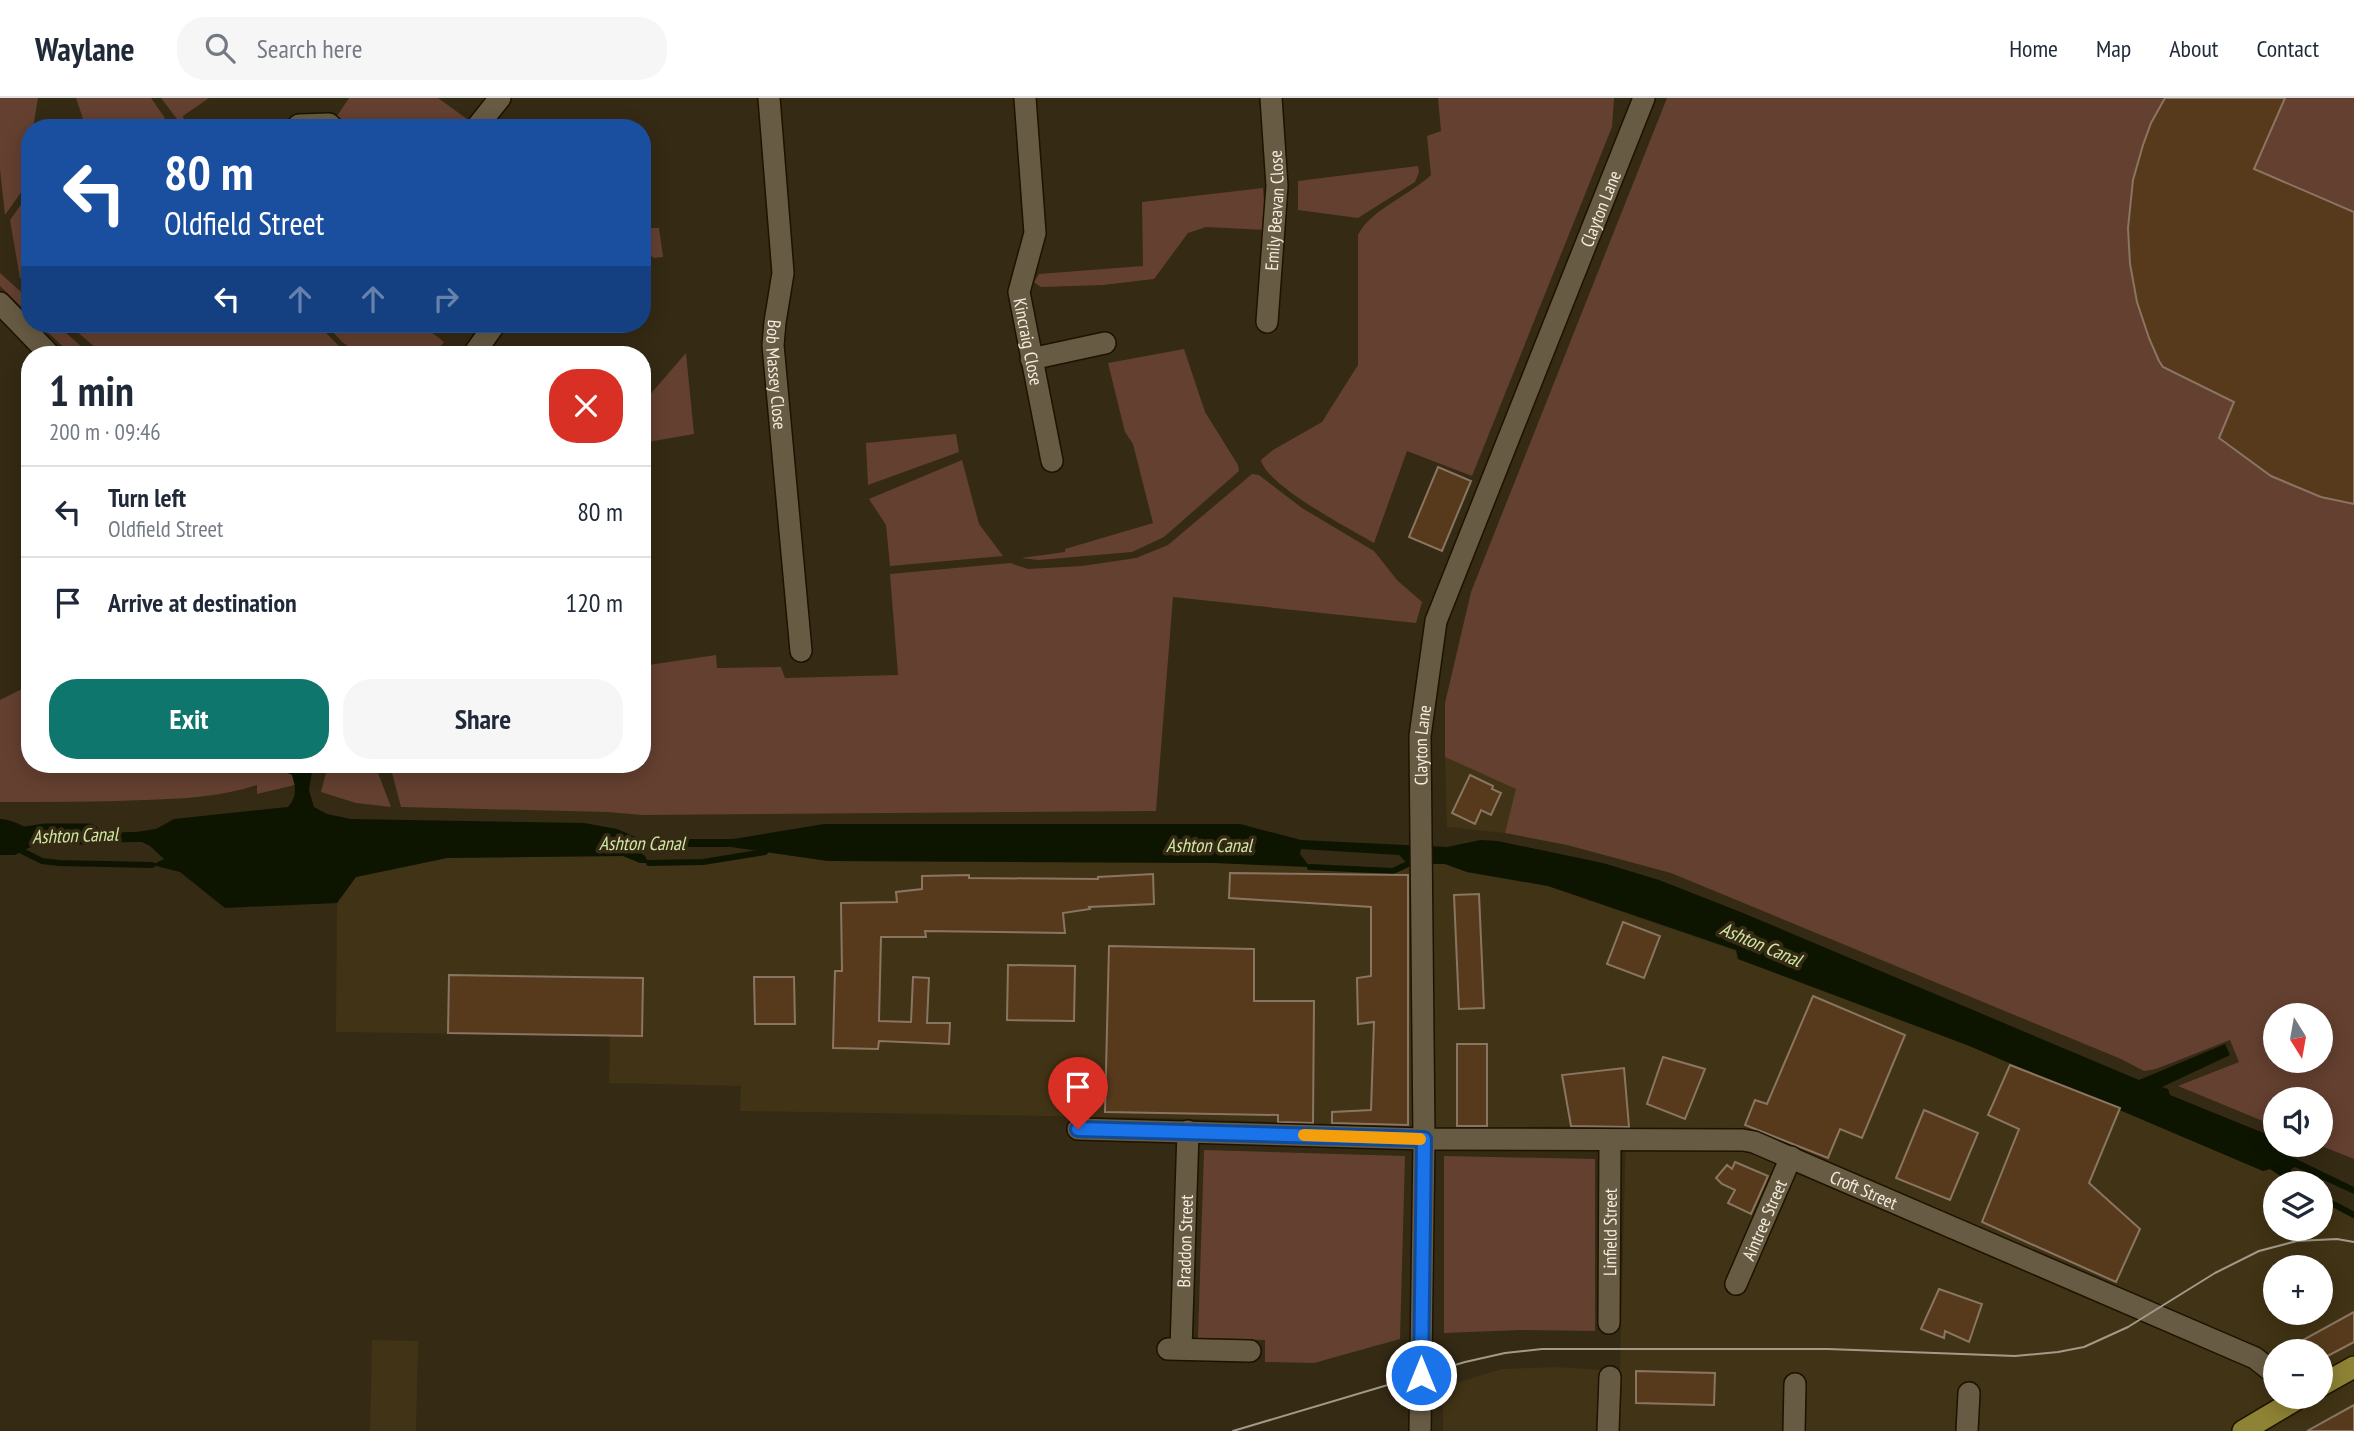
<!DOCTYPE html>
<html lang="en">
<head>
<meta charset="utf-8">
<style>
  body { margin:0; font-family:"PT Sans Narrow",sans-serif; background:#f6f6f7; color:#1f2937; height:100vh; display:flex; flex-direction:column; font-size:26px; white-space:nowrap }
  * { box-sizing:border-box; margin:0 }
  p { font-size:23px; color:#747a83 }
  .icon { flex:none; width:38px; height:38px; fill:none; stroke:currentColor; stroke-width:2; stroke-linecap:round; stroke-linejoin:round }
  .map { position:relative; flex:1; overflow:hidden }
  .drawer { position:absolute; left:21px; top:248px; width:630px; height:427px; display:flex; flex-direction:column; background:#fff; border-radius:28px; box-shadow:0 4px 18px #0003 }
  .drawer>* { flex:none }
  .guide { position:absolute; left:21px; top:21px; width:630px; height:214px; border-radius:28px; box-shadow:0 4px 18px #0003; background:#1a4fa0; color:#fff; overflow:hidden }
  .needle { width:46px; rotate:169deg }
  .tools { position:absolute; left:2263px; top:905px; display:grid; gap:14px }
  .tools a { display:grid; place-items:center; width:70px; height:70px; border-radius:50%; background:#fff; box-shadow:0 4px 18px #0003; font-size:35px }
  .pin { position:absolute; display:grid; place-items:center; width:60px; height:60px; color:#fff; margin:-72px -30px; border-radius:50% 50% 50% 0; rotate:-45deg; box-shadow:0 0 7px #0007 }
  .pin .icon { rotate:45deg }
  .me { position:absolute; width:77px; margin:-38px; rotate:0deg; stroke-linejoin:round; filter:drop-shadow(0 0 5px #0008) }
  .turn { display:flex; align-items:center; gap:24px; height:147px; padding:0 28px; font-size:32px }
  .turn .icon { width:91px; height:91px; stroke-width:2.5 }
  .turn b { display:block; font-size:49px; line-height:60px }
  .lanes { display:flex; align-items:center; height:66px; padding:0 28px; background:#0003; justify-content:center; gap:35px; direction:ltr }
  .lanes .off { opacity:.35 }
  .round { display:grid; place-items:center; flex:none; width:74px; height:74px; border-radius:28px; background:#f6f6f7 }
  .head { display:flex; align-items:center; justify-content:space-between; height:119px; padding:0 28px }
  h1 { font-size:42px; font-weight:700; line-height:52px }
  .action { display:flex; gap:14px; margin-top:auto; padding:14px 28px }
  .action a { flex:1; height:80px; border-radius:28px; background:#0f766e; color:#fff; font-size:28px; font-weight:700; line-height:80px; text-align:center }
  .action a+a { background:#f6f6f7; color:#1f2937 }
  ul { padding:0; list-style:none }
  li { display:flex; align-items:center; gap:21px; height:91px; padding:0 28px; border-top:2px solid #e0e1e3 }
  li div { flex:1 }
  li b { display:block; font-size:26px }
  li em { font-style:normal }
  header { display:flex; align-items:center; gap:42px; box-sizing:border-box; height:98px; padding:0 35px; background:#fff; border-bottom:2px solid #e0e1e3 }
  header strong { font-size:33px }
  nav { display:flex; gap:38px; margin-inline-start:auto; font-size:24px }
  .search { width:490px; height:63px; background:#f6f6f7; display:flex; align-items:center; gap:18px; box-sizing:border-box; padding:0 24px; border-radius:28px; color:#747a83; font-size:26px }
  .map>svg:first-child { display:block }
  .built { fill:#413315; fill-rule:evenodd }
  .green { fill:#644030; fill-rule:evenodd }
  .water { fill:#0d1500 }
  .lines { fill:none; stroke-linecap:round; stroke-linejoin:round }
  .stream { stroke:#0d1500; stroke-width:6 }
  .canal { stroke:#0d1500; stroke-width:21 }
  .building { fill:#573a1c; stroke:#8a7562; stroke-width:2 }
  .street-casing { stroke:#1d1300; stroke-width:24 }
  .secondary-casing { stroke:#1d1300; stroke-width:24 }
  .primary-casing { stroke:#1d1300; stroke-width:24 }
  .street { stroke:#675b43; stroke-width:21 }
  .secondary { stroke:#675b43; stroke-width:21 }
  .primary { stroke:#8e8334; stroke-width:21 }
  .tram { stroke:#a39a89; stroke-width:2 }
  .route-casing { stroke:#114b97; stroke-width:18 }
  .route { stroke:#1a73e8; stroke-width:12 }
  .slow { stroke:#f59e0b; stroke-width:12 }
  .labels { text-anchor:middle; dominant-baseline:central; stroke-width:7; stroke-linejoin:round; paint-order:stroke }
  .street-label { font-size:18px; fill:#f4eddf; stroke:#352a14 }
  .water-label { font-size:19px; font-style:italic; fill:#d0e8a5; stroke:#352a14 }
</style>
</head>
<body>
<header>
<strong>Waylane</strong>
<div class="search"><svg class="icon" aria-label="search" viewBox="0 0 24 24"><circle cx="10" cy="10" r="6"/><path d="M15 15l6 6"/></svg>Search here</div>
<nav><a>Home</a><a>Map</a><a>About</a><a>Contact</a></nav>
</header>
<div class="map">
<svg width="2354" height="1333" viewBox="0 0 2354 1333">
  <rect width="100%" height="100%" fill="#352a14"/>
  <path class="built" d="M1445,659L1517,691L1505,735L1447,729Z
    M765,754L828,763L1215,765L1393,773L1408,766H1445L1467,774L1548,788L1736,853L1738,861L1967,947L2263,1073L2270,1071L2294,1085H2275V1130H2320L2321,1099L2354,1117V1333H1443V1289L1502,1271L1556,1269L1620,1273L1626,1028L1436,1030L1170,1020L740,1013L741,988L609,985L610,938L336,934L337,805L356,779L447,760L623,758L640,765L703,764ZM2275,1169H2320V1214H2275ZM2275,1253H2320V1298H2275Z
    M372,1242L418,1243L416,1333H370Z"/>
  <path class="green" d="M0,0H38L33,30H30V48L22,93L5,117L0,71Z
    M76,0H151L165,20L151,30H86Z
    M161,0H209L183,18L185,26L177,21Z
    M349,0H438L467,21L461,30H353L337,18Z
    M1438,0H1614L1612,29L1472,378L1407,353L1374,445C1350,431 1266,387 1261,362L1273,352L1322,324L1358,267V137C1370,112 1410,97 1431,77L1427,38L1441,33Z
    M1667,0H2354V1061L2319,1047L2320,1001H2275V1028L2178,988L2239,964L2230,942L2156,971L2144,973L2121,961L1671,775L1567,747L1505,735L1516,691L1445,659V605L1471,494ZM2275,917H2320V962H2275Z
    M1418,68L1419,74L1415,84L1358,120L1298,112V83Z
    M30,89V192L20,180L10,122L28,97Z
    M1263,90L1266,132L1206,129L1188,135L1154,181L1103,187L1041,189L1034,184L1039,176L1143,168L1142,104Z
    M642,130H659L663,159L654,160L642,151Z
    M0,175L30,202V217L0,188Z
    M39,226H56L91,257H72Z
    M68,226H317L348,257H104Z
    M326,226H421L444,244L434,257H384L381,255L379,257H359L341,243Z
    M1184,251L1205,314L1238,367L1239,373L1164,439L1132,454L1039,462L1021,460L1065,454V451L1153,425L1133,346L1125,334L1108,265Z
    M686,255L694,336L642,345V306Z
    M956,336L959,354L868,387L866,345Z
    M962,362L979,426L1003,458L890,468L886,427L869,401Z
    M1252,376L1259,377L1302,410L1374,453L1397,482L1422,504L1416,525L1173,499L1156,713L643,717L607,714L401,709L390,667H642V568L716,557L717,570L781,569L785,580L898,577L890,476L1010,465L1028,471L1082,468L1136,460L1168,447Z
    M30,587V667H286L288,675L292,677L295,687L257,696V687C222,699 182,701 145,702C97,704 48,704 0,704V602Z
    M328,667H375L391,709L356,705L321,694Z
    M1204,1052L1405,1058L1400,1241L1314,1265L1265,1264V1242L1198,1240Z
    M1444,1058L1595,1061V1233L1521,1232L1444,1235Z"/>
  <path class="water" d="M286,667H313L309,692L314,709L327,716L351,721L584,725L617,731L640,741H733L824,726H1240L1301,742L1447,749L1481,742L1497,743L1603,765L1659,782L1743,815L2139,982L2225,946L2230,957L2162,989L2168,991L2170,997L2271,1038L2275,1042V1046L2280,1047L2290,1058L2354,1089V1096L2295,1069L2291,1071L2297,1085L2286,1082L2270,1071L2263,1073L1967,947L1738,861L1736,852L1548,788L1467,774L1445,766H1408L1399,757L1301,751L1300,756L1310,769L1215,765L828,763L731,749H641L639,754L645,758L649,765H640L623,758L447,760L356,779L337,805L225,810L180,774L152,767L164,761L150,748L142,744L38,745L15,757H0V721C15,721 29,733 44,736L136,734L156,731L174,721L288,709C297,699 296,689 292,677L288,675Z"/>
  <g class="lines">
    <path class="stream" d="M22,753L42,763L59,765L152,767
      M649,765L703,764L765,754
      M1310,769L1393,773L1408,766
      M2320,1099L2354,1117"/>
    <path class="canal" d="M0,740H19L46,736H89"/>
  </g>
  <path class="building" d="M2165,0H2285L2254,71L2354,114V406L2321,399L2271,378L2219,340L2234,304L2163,269L2159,263L2149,240L2137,204L2130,166L2128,130L2133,82L2143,47L2151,25Z
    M1438,369L1471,383L1442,453L1409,439Z
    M1470,677L1493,688L1492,691L1501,695L1491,717L1481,712L1475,726L1452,715Z
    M1230,775L1408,777V1027L1332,1025V1014L1371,1012L1374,924L1358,926L1357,880L1371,878V809L1229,800Z
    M1153,776L1154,806L1089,809L1090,811L1063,815L1065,835L925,833L926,839H881L879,923L911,924L913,879L929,880L927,925H950L949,946L879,943L878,951L833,950L835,873H842L841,805L897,804L896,794L922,791V778L969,777V780L1098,781V779Z
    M1479,796L1484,910L1459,911L1454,797Z
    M1623,824L1660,838L1644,880L1607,866Z
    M1109,848L1254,851V903H1314L1313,1025L1278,1024V1017L1105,1014Z
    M1008,867L1075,868L1074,923L1007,922Z
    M449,877L643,880L642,938L448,935Z
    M754,879H794L795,926H755Z
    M1813,898L1905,937L1862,1040L1840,1031L1828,1060L1745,1027L1755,1002L1767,1006Z
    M1457,946H1487V1028H1457Z
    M1663,959L1705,971L1685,1021L1647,1006Z
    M2010,967L2120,1010L2089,1085L2140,1131L2116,1184L1982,1124L2019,1031L1988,1017Z
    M1624,970L1629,1029L1571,1028L1562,977Z
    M1924,1012L1978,1035L1950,1102L1896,1080Z
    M1735,1064L1768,1078L1751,1116L1728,1105L1735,1092L1722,1086L1716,1080L1727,1067L1732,1071Z
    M1939,1191L1982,1206L1969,1244L1945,1233L1944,1240L1921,1231Z
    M2354,1214V1244L2320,1262V1253H2283Z
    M1636,1273L1715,1275L1714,1307L1636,1305Z
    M2354,1307V1333H2307Z"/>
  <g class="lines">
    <defs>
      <g id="street">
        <path id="s1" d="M769,0L783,175L775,224L773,247L801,553"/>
        <path id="s2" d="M1025,0L1035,135L1019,194L1052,363"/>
        <path d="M296,30L299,27L329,26L333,30"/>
        <path d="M476,30L500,0"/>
        <path d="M0,205L50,257"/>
        <path id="s3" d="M1267,224L1277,88L1271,0"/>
        <path d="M473,257L495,226"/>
        <path d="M1031,261L1105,245"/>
        <path id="s4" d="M1078,1031L1424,1041L1743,1042L1754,1044L2255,1260L2275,1276"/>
        <path id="s5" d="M1736,1186L1791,1059"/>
        <path id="s6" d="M1609,1225L1610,1042"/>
        <path d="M1168,1251L1250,1253"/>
        <path id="s7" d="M1181,1251L1188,1033"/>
        <path d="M1608,1333L1610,1279"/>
        <path d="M1794,1333L1795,1286"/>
        <path d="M1967,1333L1969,1295"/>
      </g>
      <g id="secondary">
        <path id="s8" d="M1420,1333L1424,1041L1420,638L1436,523L1644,0"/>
      </g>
      <path id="primary" d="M2320,1288L2354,1269
        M2243,1333L2302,1298"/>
    </defs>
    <use href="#street" class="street-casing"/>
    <use href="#secondary" class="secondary-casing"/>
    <use href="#primary" class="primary-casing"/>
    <use href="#street" class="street"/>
    <use href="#secondary" class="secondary"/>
    <use href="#primary" class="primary"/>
    <path class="tram" d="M1233,1333L1465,1264L1505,1255L1542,1251H1828L2015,1258L2058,1254L2084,1249L2128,1229L2215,1175L2259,1153L2297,1143L2337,1141L2354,1144"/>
  </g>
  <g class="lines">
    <defs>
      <path id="route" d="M1078,1031L1424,1041L1421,1277"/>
    </defs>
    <use href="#route" class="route-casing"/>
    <use href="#route" class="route"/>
    <path class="slow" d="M1304,1037L1420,1041"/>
  </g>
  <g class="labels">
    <g class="street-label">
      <text stroke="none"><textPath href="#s3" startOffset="112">Emily Beavan Close</textPath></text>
      <text stroke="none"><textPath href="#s8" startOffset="1255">Clayton Lane</textPath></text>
      <text stroke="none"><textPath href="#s2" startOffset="247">Kincraig Close</textPath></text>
      <text stroke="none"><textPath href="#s1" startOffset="278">Bob Massey Close</textPath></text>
      <text stroke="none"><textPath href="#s8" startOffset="686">Clayton Lane</textPath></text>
      <text stroke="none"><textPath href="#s4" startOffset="796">Croft Street</textPath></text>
      <text stroke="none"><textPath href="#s5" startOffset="70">Aintree Street</textPath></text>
      <text stroke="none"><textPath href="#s6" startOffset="91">Linfield Street</textPath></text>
      <text stroke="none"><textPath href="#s7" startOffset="108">Braddon Street</textPath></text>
    </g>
    <g class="water-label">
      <text transform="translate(75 737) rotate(-2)">Ashton Canal</text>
      <text x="642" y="745">Ashton Canal</text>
      <text x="1209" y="747">Ashton Canal</text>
      <text transform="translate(1761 846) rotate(23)">Ashton Canal</text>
    </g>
  </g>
</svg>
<div class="tools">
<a><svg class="needle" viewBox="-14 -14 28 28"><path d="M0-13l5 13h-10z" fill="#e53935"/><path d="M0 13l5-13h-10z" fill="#747a83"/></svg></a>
<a><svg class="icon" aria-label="sound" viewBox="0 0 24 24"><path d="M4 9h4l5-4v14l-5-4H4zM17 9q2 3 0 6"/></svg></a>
<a><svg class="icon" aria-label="layers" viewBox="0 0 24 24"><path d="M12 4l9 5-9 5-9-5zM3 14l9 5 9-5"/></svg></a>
<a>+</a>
<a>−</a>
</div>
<div class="pin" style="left:1078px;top:1031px;background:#d93025"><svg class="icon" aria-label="arrive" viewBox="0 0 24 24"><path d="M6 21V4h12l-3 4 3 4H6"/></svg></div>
<svg class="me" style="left:1421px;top:1277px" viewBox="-20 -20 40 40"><circle r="17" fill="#1a73e8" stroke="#fff" stroke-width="3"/><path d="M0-11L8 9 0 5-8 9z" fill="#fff"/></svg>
<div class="guide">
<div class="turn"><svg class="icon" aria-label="left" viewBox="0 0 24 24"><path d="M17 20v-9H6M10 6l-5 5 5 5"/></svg><div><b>80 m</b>Oldfield Street</div></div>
<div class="lanes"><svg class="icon" aria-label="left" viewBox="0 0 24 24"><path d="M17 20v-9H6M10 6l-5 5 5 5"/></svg><svg class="icon off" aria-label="ahead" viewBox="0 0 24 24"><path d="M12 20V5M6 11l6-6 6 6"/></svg><svg class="icon off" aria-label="ahead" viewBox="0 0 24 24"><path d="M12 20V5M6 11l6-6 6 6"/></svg><svg class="icon off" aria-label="right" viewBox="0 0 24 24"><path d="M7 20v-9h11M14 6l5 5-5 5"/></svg></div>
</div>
<section class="drawer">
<div class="head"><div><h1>1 min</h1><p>200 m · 09:46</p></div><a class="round" style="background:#d93025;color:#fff"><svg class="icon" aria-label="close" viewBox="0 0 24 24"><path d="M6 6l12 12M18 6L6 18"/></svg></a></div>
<ul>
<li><svg class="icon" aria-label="left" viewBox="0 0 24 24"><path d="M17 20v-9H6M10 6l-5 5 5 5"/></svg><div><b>Turn left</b><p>Oldfield Street</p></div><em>80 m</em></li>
<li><svg class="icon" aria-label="arrive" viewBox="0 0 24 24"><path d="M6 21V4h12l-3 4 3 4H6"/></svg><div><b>Arrive at destination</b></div><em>120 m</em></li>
</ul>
<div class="action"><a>Exit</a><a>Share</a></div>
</section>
</div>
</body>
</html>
